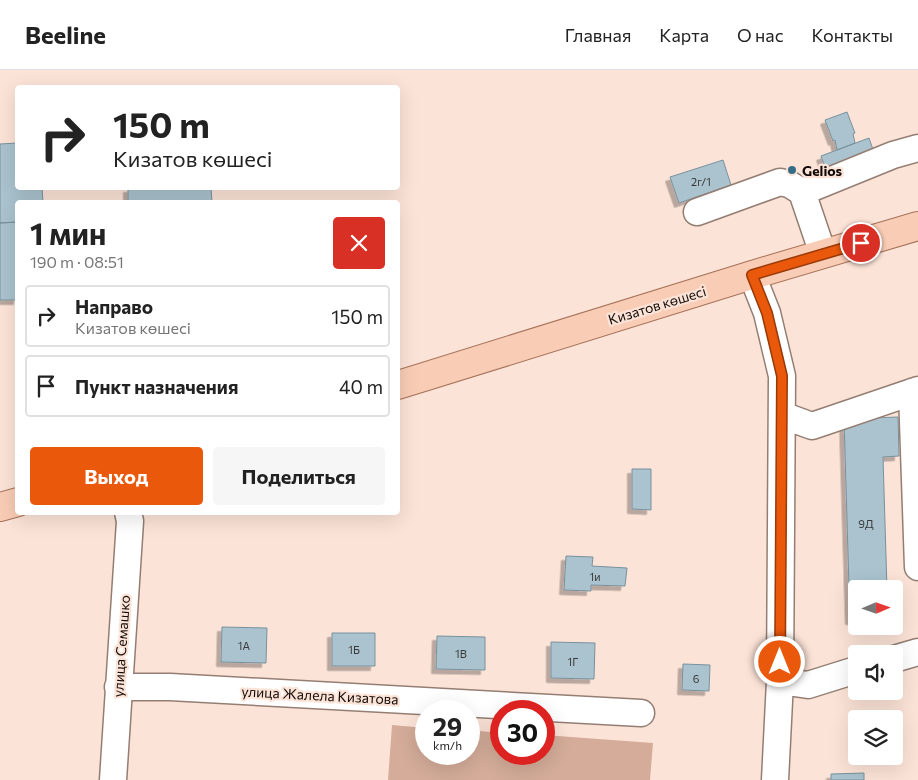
<!DOCTYPE html>
<html lang="ru">
<head>
<meta charset="utf-8">
<style>
  body { margin:0; font-family:Commissioner,sans-serif; background:#f6f6f6; color:#222; height:100vh; display:flex; flex-direction:column; font-size:19px; white-space:nowrap }
  * { box-sizing:border-box; margin:0 }
  p { font-size:16px; color:#767676 }
  .icon { flex:none; width:28px; height:28px; fill:none; stroke:currentColor; stroke-width:2; stroke-linecap:round; stroke-linejoin:round }
  .map { position:relative; flex:1; overflow:hidden }
  .sheet { position:absolute; left:15px; top:130px; width:385px; height:315px; display:flex; flex-direction:column; background:#fff; border-radius:5px; box-shadow:0 5px 20px #0002 }
  .sheet>* { flex:none }
  .banner { position:absolute; left:15px; top:15px; width:385px; height:105px; border-radius:5px; box-shadow:0 5px 20px #0002; background:#fff; color:#222; overflow:hidden }
  .needle { width:32px; rotate:88deg }
  .tools { position:absolute; left:848px; top:510px; display:grid; gap:10px }
  .tools a { display:grid; place-items:center; width:55px; height:55px; border-radius:5px; background:#fff; box-shadow:0 5px 20px #0002; font-size:25px }
  .speed { position:absolute; left:415px; top:630px; display:flex; gap:10px; font-size:25px; font-weight:700; text-align:center }
  .speed>* { display:grid; place-content:center; width:65px; height:65px; border-radius:50%; background:#fff; box-shadow:0 5px 20px #0002; line-height:1 }
  .speed small { font-size:12px; font-weight:400 }
  .speed .limit { border:8px solid #d22; background:#fff; color:#111 }
  .pin { position:absolute; display:grid; place-items:center; width:42px; height:42px; color:#fff; margin:-21px; border:2px solid #fff; border-radius:50%; box-shadow:0 1px 5px #0007 }
  .me { position:absolute; width:55px; margin:-28px; rotate:0deg; stroke-linejoin:round; filter:drop-shadow(0 0 4px #0008) }
  .turn { display:flex; align-items:center; gap:18px; height:105px; padding:0 15px; font-size:22px }
  .turn .icon { width:65px; height:65px; stroke-width:2.5 }
  .turn b { display:block; font-size:35px; line-height:42px }
  .round { display:grid; place-items:center; flex:none; width:52px; height:52px; border-radius:5px; background:#f6f6f6 }
  .overview { display:flex; align-items:center; justify-content:space-between; height:85px; padding:0 15px }
  h1 { font-size:30px; font-weight:700; line-height:38px }
  .button { display:flex; gap:10px; margin-top:auto; padding:10px 15px }
  .button a { flex:1; height:58px; border-radius:5px; background:#ea580c; color:#fff; font-size:20px; font-weight:700; line-height:58px; text-align:center }
  .button a+a { background:#f6f6f6; color:#222 }
  ul { padding:0; list-style:none }
  li { display:flex; align-items:center; gap:15px; height:62px; margin:0 10px 8px; padding:0 5px; border:2px solid #e0e0e0; border-radius:5px }
  li div { flex:1 }
  li b { display:block; font-size:19px }
  li em { font-style:normal }
  header { display:flex; align-items:center; gap:30px; box-sizing:border-box; height:70px; padding:0 25px; background:#fff; border-bottom:1px solid #e0e0e0 }
  header strong { font-size:24px }
  nav { display:flex; gap:28px; margin-inline-start:auto; font-size:18px }
  .map>svg:first-child { display:block }
  .green { fill:#d4ac99 }
  .building { fill:#aac3ce; stroke:#78919c; filter:url(#shadow) }
  .lines { fill:none; stroke-linecap:round; stroke-linejoin:round }
  .minor-casing { stroke:#947e73; stroke-width:29 }
  .major-casing { stroke:#a67258; stroke-width:30 }
  .minor { stroke:#fff; stroke-width:26 }
  .major { stroke:#f9ccb5; stroke-width:28 }
  .route-casing { stroke:#983908; stroke-width:12 }
  .route { stroke:#ea580c; stroke-width:9 }
  .poi-dot { fill:#336e86; stroke:#fce3d7; stroke-width:2 }
  .labels { text-anchor:middle; dominant-baseline:central; stroke-width:4.5; stroke-linejoin:round; paint-order:stroke }
  .number-label { font-size:11px; fill:#393939 }
  .poi-label { font-size:14px; font-weight:bold; fill:#130b07; stroke:#fce3d7; text-anchor:start }
  .street-label { font-size:14px; fill:#130b07; stroke:#fce3d7 }
</style>
</head>
<body>
<header>
<strong>Beeline</strong>
<nav><a>Главная</a><a>Карта</a><a>О нас</a><a>Контакты</a></nav>
</header>
<div class="map">
<svg width="918" height="710" viewBox="0 0 918 710">
  <defs>
    <filter id="shadow"><feDropShadow dx="-4.5" dy="4.5" stdDeviation="0" flood-color="#0004"/></filter>
  </defs>
  <rect width="100%" height="100%" fill="#fce3d7"/>
  <path class="green" d="M392,655L426,658V684H469V660L501,663V684H544V665L653,673L650,710H388Z"/>
  <path class="building" d="M847,42L855,63L853,64L855,73L837,80L835,70L833,71L825,50Z
    M869,68L876,88L828,106L821,86Z
    M18,73V118H42L43,132H18V152L0,153V74Z
    M723,90L731,115L679,133L670,107Z
    M128,118H211L212,132H128Z
    M18,152V230H0V153Z
    M898,347L899,386L883,387L887,519H856V550H850L844,349Z
    M632,399H651V440L632,439Z
    M566,486L593,487L592,496L627,498L625,516L591,515V521L564,520Z
    M222,557L267,558L266,593L221,592Z
    M332,563H375V596H332Z
    M437,566L485,567V600L436,599Z
    M551,572L595,573L594,609L551,608Z
    M683,594L710,595L709,621L682,620Z
    M864,703V710H831V704Z"/>
  <g class="lines">
    <defs>
      <path id="minor" d="M802,122L823,184
        M697,142L780,112L789,114L802,122L893,85L918,78
        M752,205L767,243L782,306L780,611L775,710
        M912,322L918,497
        M782,345L812,356L918,320
        M894,589L918,582
        M780,611L808,615L856,600
        M118,617H170L641,643
        M113,710L130,451L128,442"/>
      <path id="major" d="M398,315L752,205L918,156
        M0,437L18,432"/>
    </defs>
    <use href="#minor" class="minor-casing"/>
    <use href="#major" class="major-casing"/>
    <use href="#minor" class="minor"/>
    <use href="#major" class="major"/>
  </g>
  <g class="lines">
    <defs>
      <path id="route" d="M780,592L782,306L767,243L752,205L861,173"/>
    </defs>
    <use href="#route" class="route-casing"/>
    <use href="#route" class="route"/>
  </g>
  <circle class="poi-dot" cx="792" cy="100" r="5"/>
  <g class="labels">
    <g class="number-label">
      <text x="701" y="111">2г/1</text>
      <text x="866" y="453">9Д</text>
      <text x="595" y="506">1и</text>
      <text x="244" y="575">1А</text>
      <text x="354" y="579">1Б</text>
      <text x="461" y="583">1В</text>
      <text x="573" y="591">1Г</text>
      <text x="696" y="608">6</text>
    </g>
    <g class="poi-label">
      <text x="802" y="100">Gelios</text>
    </g>
    <g class="street-label">
      <text transform="translate(657 235) rotate(-17)">Кизатов көшесі</text>
      <text transform="translate(121 576) rotate(-86)">улица Семашко</text>
      <text transform="translate(320 625) rotate(3)">улица Жалела Кизатова</text>
    </g>
  </g>
</svg>
<div class="tools">
<a><svg class="needle" viewBox="-14 -14 28 28"><path d="M0-13l5 13h-10z" fill="#e53935"/><path d="M0 13l5-13h-10z" fill="#767676"/></svg></a>
<a><svg class="icon" aria-label="sound" viewBox="0 0 24 24"><path d="M4 9h4l5-4v14l-5-4H4zM17 9q2 3 0 6"/></svg></a>
<a><svg class="icon" aria-label="layers" viewBox="0 0 24 24"><path d="M12 4l9 5-9 5-9-5zM3 14l9 5 9-5"/></svg></a>
</div>
<div class="speed"><div>29<small>km/h</small></div><div class="limit">30</div></div>
<div class="pin" style="left:861px;top:173px;background:#d93025"><svg class="icon" aria-label="arrive" viewBox="0 0 24 24"><path d="M6 21V4h12l-3 4 3 4H6"/></svg></div>
<svg class="me" style="left:780px;top:592px" viewBox="-20 -20 40 40"><circle r="17" fill="#ea580c" stroke="#fff" stroke-width="3"/><path d="M0-11L8 9 0 5-8 9z" fill="#fff"/></svg>
<div class="banner">
<div class="turn"><svg class="icon" aria-label="right" viewBox="0 0 24 24"><path d="M7 20v-9h11M14 6l5 5-5 5"/></svg><div><b>150 m</b>Кизатов көшесі</div></div>
</div>
<section class="sheet">
<div class="overview"><div><h1>1 мин</h1><p>190 m · 08:51</p></div><a class="round" style="background:#d93025;color:#fff"><svg class="icon" aria-label="close" viewBox="0 0 24 24"><path d="M6 6l12 12M18 6L6 18"/></svg></a></div>
<ul>
<li><svg class="icon" aria-label="right" viewBox="0 0 24 24"><path d="M7 20v-9h11M14 6l5 5-5 5"/></svg><div><b>Направо</b><p>Кизатов көшесі</p></div><em>150 m</em></li>
<li><svg class="icon" aria-label="arrive" viewBox="0 0 24 24"><path d="M6 21V4h12l-3 4 3 4H6"/></svg><div><b>Пункт назначения</b></div><em>40 m</em></li>
</ul>
<div class="button"><a>Выход</a><a>Поделиться</a></div>
</section>
</div>
</body>
</html>
